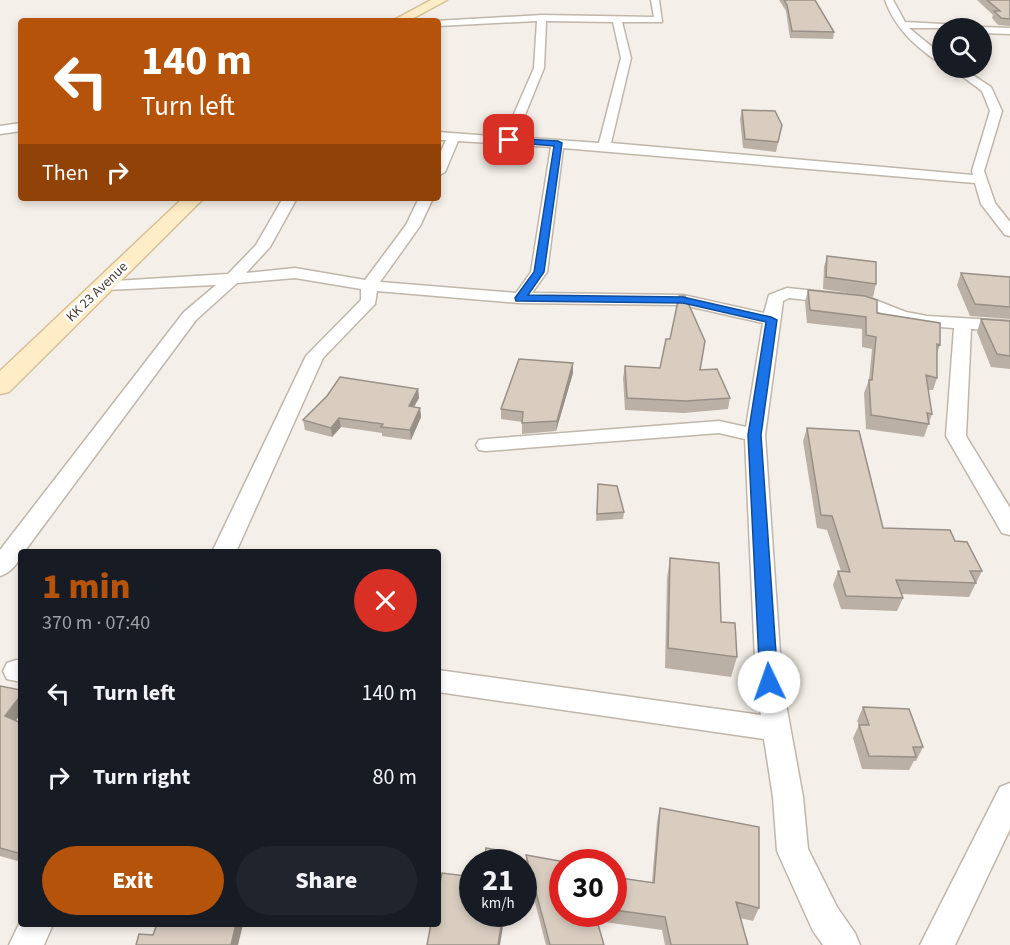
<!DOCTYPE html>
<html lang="en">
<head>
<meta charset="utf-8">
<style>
  body { margin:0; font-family:"Source Sans 3",sans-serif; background:#20242c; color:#f1f3f6; height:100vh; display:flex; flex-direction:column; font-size:22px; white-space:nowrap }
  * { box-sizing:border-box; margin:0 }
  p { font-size:20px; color:#9ea1a6 }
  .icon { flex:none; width:33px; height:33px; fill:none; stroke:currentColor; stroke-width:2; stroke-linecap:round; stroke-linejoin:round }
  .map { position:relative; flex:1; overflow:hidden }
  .panel { position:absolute; left:18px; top:549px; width:423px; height:378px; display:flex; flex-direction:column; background:#171b24; border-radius:6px; box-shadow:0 3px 9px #0003 }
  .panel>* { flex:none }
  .banner { position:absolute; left:18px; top:18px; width:423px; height:183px; border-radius:6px; box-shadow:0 3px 9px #0003; background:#b45309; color:#fff; overflow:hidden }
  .tools { position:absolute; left:932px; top:18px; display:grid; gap:12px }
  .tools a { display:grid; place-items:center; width:60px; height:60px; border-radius:50%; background:#171b24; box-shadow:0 3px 9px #0003; font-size:30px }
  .speed { position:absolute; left:459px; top:849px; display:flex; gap:12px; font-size:30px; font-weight:700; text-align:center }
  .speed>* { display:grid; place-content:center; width:78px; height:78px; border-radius:50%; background:#171b24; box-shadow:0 3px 9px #0003; line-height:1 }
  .speed small { font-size:15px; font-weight:400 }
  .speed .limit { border:9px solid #d22; background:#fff; color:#111 }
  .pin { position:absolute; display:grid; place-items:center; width:51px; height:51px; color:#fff; margin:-26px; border-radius:12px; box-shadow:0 3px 9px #0006 }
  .me { position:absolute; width:66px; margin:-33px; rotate:357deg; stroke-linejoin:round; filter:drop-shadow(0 0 4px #0008) }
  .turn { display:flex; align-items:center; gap:21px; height:126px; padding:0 24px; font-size:27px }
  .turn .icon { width:78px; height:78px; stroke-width:2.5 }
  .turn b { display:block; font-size:42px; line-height:51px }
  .then { display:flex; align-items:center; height:57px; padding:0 24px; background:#0003; gap:12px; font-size:22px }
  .round { display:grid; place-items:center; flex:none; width:63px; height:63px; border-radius:32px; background:#20242c }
  .headline { display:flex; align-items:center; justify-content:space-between; height:102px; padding:0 24px }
  h1 { font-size:36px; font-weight:800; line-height:45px; color:#b45309 }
  .cta { display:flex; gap:12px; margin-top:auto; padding:12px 24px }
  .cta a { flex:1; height:69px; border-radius:36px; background:#b45309; color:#fff; font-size:24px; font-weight:800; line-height:69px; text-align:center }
  .cta a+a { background:#20242c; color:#f1f3f6 }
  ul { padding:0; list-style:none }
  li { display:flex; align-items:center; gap:18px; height:84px; padding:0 24px }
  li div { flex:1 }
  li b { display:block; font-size:22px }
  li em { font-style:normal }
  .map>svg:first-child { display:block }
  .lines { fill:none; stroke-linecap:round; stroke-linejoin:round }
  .minor-casing { stroke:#c0b6aa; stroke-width:3 }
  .secondary-casing { stroke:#d5c097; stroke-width:3 }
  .minor { fill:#fff; fill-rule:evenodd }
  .secondary { fill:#ffedc7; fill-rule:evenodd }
  .wall { fill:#bbb0a5 }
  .shaded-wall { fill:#989086 }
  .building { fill:#d9cdc0; stroke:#989086; stroke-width:1.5 }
  .route { fill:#1a73e8; stroke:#114b97; stroke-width:1.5 }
  .labels { text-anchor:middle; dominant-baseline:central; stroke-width:5; stroke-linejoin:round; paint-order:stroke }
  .far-street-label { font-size:14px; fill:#483f36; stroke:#fff }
</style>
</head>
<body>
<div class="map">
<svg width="1010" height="945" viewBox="0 0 1010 945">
  <rect width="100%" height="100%" fill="#f4efe8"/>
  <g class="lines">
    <defs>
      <path id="minor" d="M651,0H659L662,22H622L631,58L611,143L973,175L972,171L990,111L982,91L951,68H962L991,87L1002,111L984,171L995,203L1010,222V236L1005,235L981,204L975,183L563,148L547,272L532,293L683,295L764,313L769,295L787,288L865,296L906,312L927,316L1010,321V331L971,329L966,436L1010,508V535L1002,533L946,436L954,328L927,326L902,321L862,306L789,298L783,301L765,435L782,682L803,797L808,849L837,907L855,933L860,945H823L813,931L777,851L773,797L764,739L438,692V670L761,715L756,682L745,439L719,433L486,451L479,450L476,445L479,440L486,439L719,421L746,427L763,323L683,305L520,303L377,291L375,304L323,358L236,552H212L306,356L361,300V289L295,278L237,283L196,320L24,552H21C20,563 10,573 0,576V550L184,312L216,285L105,290L97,285L99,282L228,274L256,245L283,198H297L270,247L246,273L295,268L365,280L406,225L419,198H433L420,226L380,282L516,293L531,272L551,147L458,141L445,172L438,176V158L446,140H438V132L504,137L534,68L537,21L438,26V21H435L542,15L654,17ZM546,21L613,22L621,58L599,143L516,137L544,68Z
        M885,0H893L905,22L961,25L966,28H909L942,55V63L938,62C914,45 895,28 885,0Z
        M981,27L1010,28V34L981,33V28H977Z
        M21,123V131L0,134V126Z
        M16,660H21V682L7,679L3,671L7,663Z
        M1010,783V829L955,945H920L1000,787Z
        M21,920V924H53L44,945H9Z"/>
      <path id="secondary" d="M431,0H447L408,21H392Z
        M183,198H204L9,392L0,394V371Z"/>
    </defs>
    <use href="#minor" class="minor-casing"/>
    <use href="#secondary" class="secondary-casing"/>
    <use href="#minor" class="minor"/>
    <use href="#secondary" class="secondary"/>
  </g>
  <path class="wall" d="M779,0H815L834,32L833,39L790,38L786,11Z
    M977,0H1010V26L998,25L992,18L993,15Z
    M742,110L782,125L776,152L743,148L740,119Z
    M827,256L876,284L873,297L823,289L824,267Z
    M961,273L1010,277V319L970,316L957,285Z
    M808,290L877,313L940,345L937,353V378L933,390H928L932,414L924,437L866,429L864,393L869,380L872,349L862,347V329L807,323L805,302Z
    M981,319L1010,321V369L991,367L977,332Z
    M625,366L700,370L730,398L728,409L684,413L625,410L623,378Z
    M573,373L556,431L522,434V422L501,419V409Z
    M418,389L419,398L414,407L420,408L421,417L411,440L382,436V433L341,427L332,437L305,430L303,420Z
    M807,428L883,528L955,541L982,571L969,597L902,594L903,598L897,611L841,609L833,585L838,571H841L827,530L817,528L803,441Z
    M598,484L624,512L623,519L596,521Z
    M670,558L721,622L737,657L731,677L665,668L667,578Z
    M0,686L21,713L16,720L21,723V862L0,856Z
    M863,707L923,747L916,761H914L909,770L862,769L853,738L859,725L857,721Z
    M660,808L759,908L753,921L740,918L748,945H665L662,930L597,921L604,945H546L526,868V855L562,914H614V877L652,882L657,822Z"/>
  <path class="shaded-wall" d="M573,363V373L556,431L557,421Z
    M418,389L419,398L409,415V406Z
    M420,408L421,417L411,440L410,430Z
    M339,418L341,427L332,437L331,428Z
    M21,695V713L12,726L5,716Z
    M503,914H505L500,945H498Z
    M236,924L243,925L238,945H231Z"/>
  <path class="building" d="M784,0H815L834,32L792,31L787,5Z
    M987,0H1010V19L1001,18L994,11H1000Z
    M742,110L775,111L782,125L778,142L745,139Z
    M827,256L876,262V284L826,277Z
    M961,273L1010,277V307L975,304Z
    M808,290L865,296L877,300V313L940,323V345L937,344V378L926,375L932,414L927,413L929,424L871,415L869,380H872L876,337L866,335V317L810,310Z
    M679,296H685L705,341L700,370L717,369L730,398L686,401L627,398L625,366L660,368L666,339H670Z
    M981,319L1010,321V356L997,354Z
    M519,359L573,363L557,421L522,423L523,412L501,409Z
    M340,377L418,389L409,406L420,408L410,430L381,427L383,424L339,418L331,428L303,420L327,396Z
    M807,428L859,431L883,528L950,530L955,541L967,542L982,571H970L976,583L896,580L903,598L846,596L838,571L850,572L832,516L821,515Z
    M598,484L617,486L624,512L597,514Z
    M670,558L719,563L721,622L735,623L737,657L668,648Z
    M0,686L21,690V695L5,716L21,723V849L18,853L0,848Z
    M863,707L909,709L923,747H913L916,757L869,756L859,725H869Z
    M660,808L759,827V908L736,902L748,945H671L665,917L614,910V877L654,883Z
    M486,848L512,853L510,862H484Z
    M526,855L565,862H562V914H595L604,945H550Z
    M468,867L472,868V914H503L498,945H427L431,924H438V892L442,873L466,876Z
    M157,924H236L231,945H136L139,934L153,935Z"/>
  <path class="route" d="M509,138L558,141L562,143L544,272L528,295L683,297L771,317L777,320L761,435L778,682L775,687L769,689L763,687L760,682L748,435L766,322L683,303L516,301L515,298L534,272L554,146L507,142L505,140Z"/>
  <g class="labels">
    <g class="far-street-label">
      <text transform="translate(97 292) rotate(-44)">KK 23 Avenue</text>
    </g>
  </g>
</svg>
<div class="tools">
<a><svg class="icon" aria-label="search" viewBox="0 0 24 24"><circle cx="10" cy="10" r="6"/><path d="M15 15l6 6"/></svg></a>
</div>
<div class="speed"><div>21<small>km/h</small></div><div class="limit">30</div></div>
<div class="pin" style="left:509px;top:140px;background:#d93025"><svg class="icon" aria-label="arrive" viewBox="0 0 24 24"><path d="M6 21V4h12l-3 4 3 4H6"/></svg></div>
<svg class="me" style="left:769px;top:682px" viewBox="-20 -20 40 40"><circle r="19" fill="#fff"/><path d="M0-13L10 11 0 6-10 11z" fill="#1a73e8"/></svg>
<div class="banner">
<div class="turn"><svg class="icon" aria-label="left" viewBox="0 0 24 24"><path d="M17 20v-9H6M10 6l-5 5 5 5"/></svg><div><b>140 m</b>Turn left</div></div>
<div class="then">Then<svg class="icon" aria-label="right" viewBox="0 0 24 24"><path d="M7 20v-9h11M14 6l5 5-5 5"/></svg></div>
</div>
<section class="panel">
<div class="headline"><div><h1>1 min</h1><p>370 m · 07:40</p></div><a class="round" style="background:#d93025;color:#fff"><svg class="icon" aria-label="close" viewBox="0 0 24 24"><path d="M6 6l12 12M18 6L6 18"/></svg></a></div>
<ul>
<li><svg class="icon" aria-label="left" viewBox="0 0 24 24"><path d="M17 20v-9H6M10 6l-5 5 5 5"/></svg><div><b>Turn left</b></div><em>140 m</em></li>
<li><svg class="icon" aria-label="right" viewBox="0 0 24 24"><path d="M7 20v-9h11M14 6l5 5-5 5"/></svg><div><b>Turn right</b></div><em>80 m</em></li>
</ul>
<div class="cta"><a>Exit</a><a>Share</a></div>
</section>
</div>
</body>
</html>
